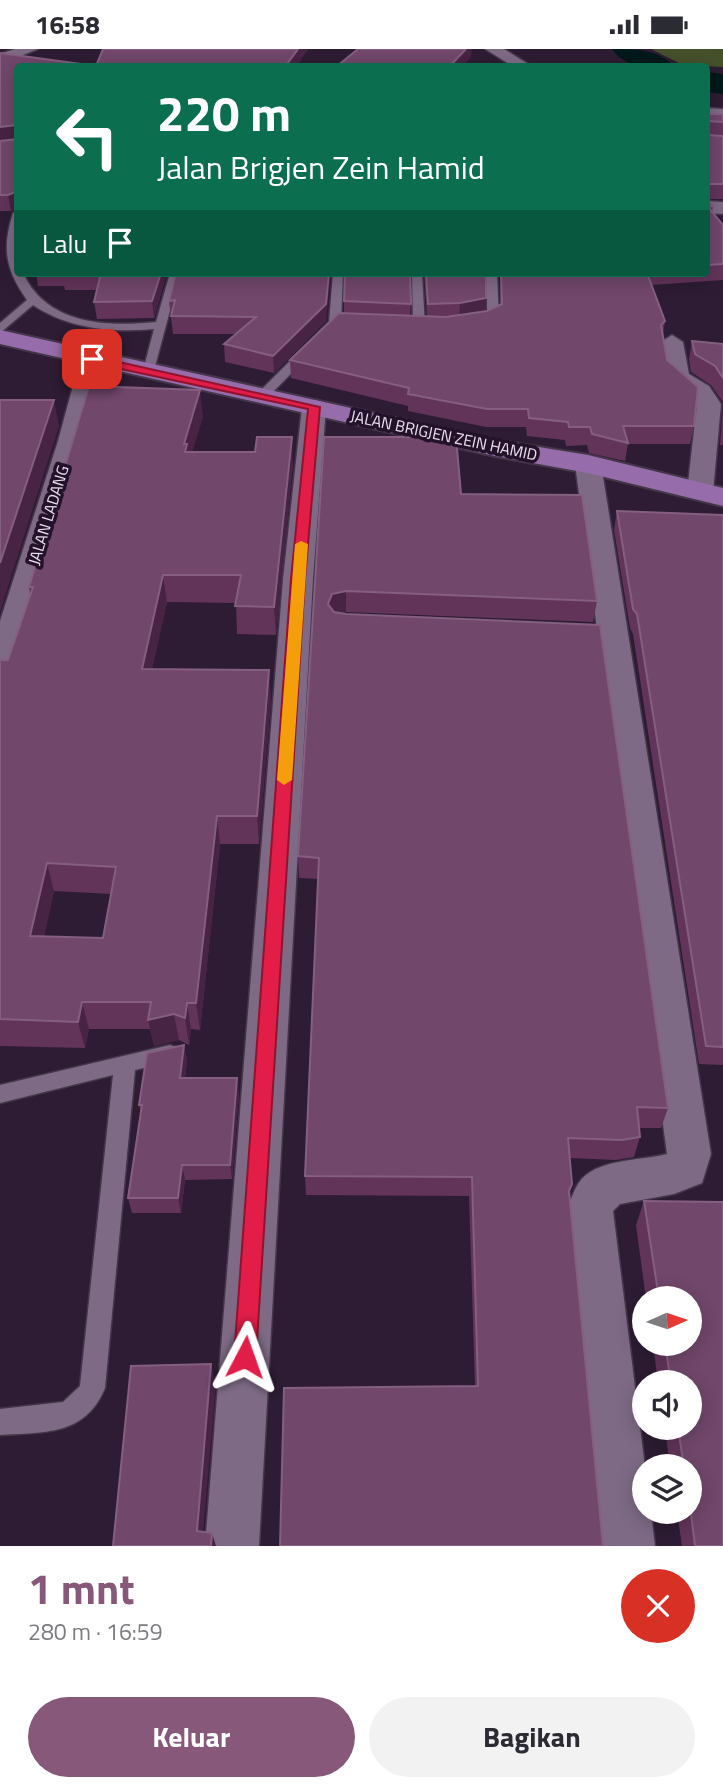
<!DOCTYPE html>
<html lang="id">
<head>
<meta charset="utf-8">
<style>
  body { margin:0; font-family:"Titillium Web",sans-serif; background:#f2f2f3; color:#2b2b33; height:100vh; display:flex; flex-direction:column; font-size:26px; white-space:nowrap }
  * { box-sizing:border-box; margin:0 }
  p { font-size:23px; color:#7c7c81 }
  .icon { flex:none; width:38px; height:38px; fill:none; stroke:currentColor; stroke-width:2; stroke-linecap:round; stroke-linejoin:round }
  .map { position:relative; height:1497px; overflow:hidden }
  .sheet { display:flex; flex-direction:column; background:#fff; flex:1 }
  .sheet>* { flex:none }
  .banner { position:absolute; left:14px; top:14px; width:696px; height:214px; border-radius:7px; box-shadow:0 4px 18px #0003; background:#0b6e4f; color:#fff; overflow:hidden }
  .needle { width:46px; rotate:87deg }
  .controls { position:absolute; left:632px; top:1237px; display:grid; gap:14px }
  .controls a { display:grid; place-items:center; width:70px; height:70px; border-radius:50%; background:#fff; box-shadow:0 4px 18px #0003; font-size:35px }
  .pin { position:absolute; display:grid; place-items:center; width:60px; height:60px; color:#fff; margin:-30px; border-radius:14px; box-shadow:0 4px 10px #0006 }
  .me { position:absolute; width:77px; margin:-38px; rotate:4deg; stroke-linejoin:round; filter:drop-shadow(0 0 5px #0008) }
  .turn { display:flex; align-items:center; gap:24px; height:147px; padding:0 28px; font-size:32px }
  .turn .icon { width:91px; height:91px; stroke-width:2.5 }
  .turn b { display:block; font-size:49px; line-height:60px }
  .then { display:flex; align-items:center; height:66px; padding:0 28px; background:#0003; gap:14px; font-size:26px }
  .round { display:grid; place-items:center; flex:none; width:74px; height:74px; border-radius:37px; background:#f2f2f3 }
  .summary { display:flex; align-items:center; justify-content:space-between; height:119px; padding:0 28px }
  h1 { font-size:42px; font-weight:700; line-height:52px; color:#875879 }
  .action { display:flex; gap:14px; margin-top:auto; padding:14px 28px }
  .action a { flex:1; height:80px; border-radius:42px; background:#875879; color:#fff; font-size:28px; font-weight:700; line-height:80px; text-align:center }
  .action a+a { background:#f2f2f3; color:#2b2b33 }
  .status { display:flex; justify-content:space-between; align-items:center; height:49px; padding:0 35px; background:#fff; direction:ltr }
  .status svg { height:19px; fill:currentColor }
  .map>svg:first-child { display:block }
  .green { fill:#46502b }
  .lines { fill:none; stroke-linecap:round; stroke-linejoin:round }
  .river { fill:#00191a; fill-rule:evenodd }
  .lane-casing { stroke:#443649; stroke-width:3 }
  .street-casing { stroke:#443649; stroke-width:3 }
  .primary-casing { stroke:#443649; stroke-width:4 }
  .lane { fill:#7e6a85; fill-rule:evenodd }
  .street { fill:#7e6a85; fill-rule:evenodd }
  .primary { fill:#966daa; fill-rule:evenodd }
  .wall { fill:#62345a; fill-rule:evenodd }
  .shaded-wall { fill:#472344 }
  .building { fill:#71476b; stroke:#845f80; stroke-width:2; fill-rule:evenodd }
  .route { fill:#e11d48; stroke:#92132f; stroke-width:2 }
  .slow { fill:#f59e0b }
  .labels { text-anchor:middle; dominant-baseline:central; stroke-width:7; stroke-linejoin:round; paint-order:stroke }
  .far-street-label { font-size:16px; fill:#ece1f1; stroke:#231229 }
</style>
</head>
<body>
<div class="status"><b>16:58</b><svg viewBox="0 0 49 12"><path d="M0 12V9h3v3zM5 12V6h3v6zM10 12V3h3v9zM15 12V0h3v12zM26 1h20v11H26zM47 4h2v5h-2z"/></svg></div>
<div class="map">
<svg width="723" height="1497" viewBox="0 0 723 1497">
  <rect width="100%" height="100%" fill="#2d1c33"/>
  <path class="green" d="M651,0H723V18L683,16Z"/>
  <g class="lines">
    <path class="river" d="M612,0C634,0 660,0 674,18C651,18 627,21 612,0Z
      M707,23L723,25V45L707,43Z"/>
    <defs>
      <path id="lane" d="M18,161V224H23C47,276 106,278 156,273L170,224H180L153,325L143,322L154,280C112,284 69,280 33,256L0,284V274L27,251C5,220 2,199 13,164Z
        M333,224H343L341,274L268,348H260V342L329,273Z
        M412,224H422L425,278L419,281L413,278Z
        M487,224H497L499,270L484,277L478,274L487,268Z
        M170,996L177,999L180,1005L177,1011L135,1021L105,1339C85,1387 45,1383 0,1386V1360L63,1353L80,1337L113,1026L0,1054V1036Z"/>
      <path id="street" d="M15,0H38L0,15V5Z
        M485,0H504L533,18H514Z
        M707,59L723,60V70L707,69Z
        M707,152L723,153V165L707,164Z
        M672,286L683,293L689,325L709,337L721,355L713,443L709,449H691L687,443L697,355L666,328L661,293Z
        M92,304L100,306L104,311L84,392L16,621L11,628L0,631V572L58,392L80,311L84,306Z
        M314,351L323,353L326,358L313,530L259,1497H205L283,530L302,358L305,353Z
        M588,407L597,409L601,415L711,1105L702,1134L674,1145L620,1155L613,1162L645,1418L644,1463H651L655,1497H601L567,1161C570,1153 573,1143 578,1135C594,1109 641,1112 667,1105L575,415L579,409Z"/>
      <path id="primary" d="M0,281L495,391L588,406L723,439V457L588,424L495,407L0,295Z"/>
    </defs>
    <use href="#lane" class="lane-casing"/>
    <use href="#street" class="street-casing"/>
    <use href="#primary" class="primary-casing"/>
    <use href="#lane" class="lane"/>
    <use href="#street" class="street"/>
    <use href="#primary" class="primary"/>
  </g>
  <path class="wall" d="M103,0H308L296,18H18V159L11,162H0V4L96,17Z
    M707,65H723V150H708L713,157L712,163L723,176V231L651,236L665,272L663,285L667,311L694,377L690,395H628L625,412L589,404L587,396L566,397L565,391L527,387L526,378H486L408,362V357L291,329L290,311L344,264V252L411,255L410,267H427L424,224H486L485,263L500,256V224H707Z
    M36,224H167L154,269L97,270L94,253L97,241H65L64,237H38Z
    M177,224L326,272L274,324L225,313L224,295L236,285H173L169,252Z
    M692,292L723,295V353L711,336L691,323L689,310Z
    M723,356V396H720Z
    M203,367L192,403L293,414L276,586L237,585L236,554L167,553L152,620L271,649L259,795H220L200,981L191,980L189,996L179,991L154,997L150,980H89L85,999L0,997V611H8L30,546L29,538ZM54,842L111,845L103,889L44,887Z
    M324,388L461,445L597,552L593,573L346,563L342,564L668,1059L661,1079H639L640,1088L634,1108L616,1111L569,1109L572,1135L569,1144L603,1497L475,1337L469,1147L306,1146L305,1127L318,830L299,829L298,807Z
    M617,462L723,466V1016L699,1015L633,585L630,579L614,481Z
    M184,996L187,1012L185,1029L239,1045L232,1130L185,1131L181,1164H132L128,1149L141,1063L139,1056Z
    M644,1152L723,1153V1497H682L677,1463H690V1418H670L665,1379H690V1334H658L653,1295H690V1250H646L636,1176Z"/>
  <path class="shaded-wall" d="M298,0H308L296,18H285Z
    M466,0H472L471,8L462,18H449Z
    M17,76L18,91L0,93V78Z
    M15,143L18,159L11,162L8,146Z
    M161,224H167L154,269L152,252Z
    M329,224H331L326,272L274,324L273,307Z
    M486,249L484,266L459,271L460,254Z
    M200,341L203,367L189,413L190,422L184,395Z
    M54,351L59,377L0,563V514Z
    M292,388L293,414L276,586L274,558Z
    M163,526L167,553L146,648L142,620Z
    M346,542V563L333,567L328,555L332,545Z
    M269,621L271,649L259,795L257,767Z
    M217,767L220,795L200,981L196,954Z
    M47,814L54,842L38,914L30,887Z
    M82,953L89,980L85,999L78,973Z
    M187,954L191,980L189,996L185,969Z
    M174,965L179,991L154,997L148,971Z
    M184,996L187,1012L183,1045L180,1029Z
    M237,1029L239,1045L232,1130L230,1116Z
    M182,1116L185,1131L181,1164L178,1149Z
    M211,1315L216,1334L202,1497L197,1482Z
    M212,1484L216,1497H211Z"/>
  <path class="building" d="M103,0H298L285,18H18V144L15,143L8,146H0V92L17,90V76L0,78V4L96,17Z
    M358,0H466L449,18H336Z
    M707,65H723V73L708,72V86L723,87V135H708L707,142Z
    M707,149L713,157L708,158L723,176V215L707,216Z
    M101,224H161L152,252L94,253Z
    M176,224H329L326,255L273,307L224,295L256,268L171,267L175,251L169,252Z
    M345,224H410L411,255L344,252Z
    M426,224H486V249L460,254L428,255Z
    M501,224H647L665,272L661,276L667,311L698,338L694,377H623L628,394L592,385L590,378H569L568,373L529,369L528,360H487L408,345L409,339L290,311L339,264L446,268L487,262L502,255Z
    M692,292L723,295V329L715,317L695,305Z
    M89,337L200,341L184,395H187L185,403H255L257,388H292L274,558L235,557L241,526H163L142,620L269,621L257,767H217L196,954H187L185,969L174,965L148,971L151,953H82L78,973L0,970V611H8L33,538H29ZM47,814L116,818L103,889L30,887Z
    M0,351H54L0,514Z
    M324,388H456L461,445L582,446L597,552L346,542L332,545L328,555L334,563L346,565L600,576L668,1059L637,1058L640,1088L622,1091L568,1089L572,1135L569,1142L603,1497H280L284,1339L478,1337L472,1128L305,1127L319,809L298,807Z
    M617,462L723,466V998L706,997L637,565L633,560Z
    M184,996L180,1029H237L230,1116H182L178,1149H128L142,1056H139L147,1004Z
    M644,1152L723,1153V1497H695L690,1457V1418H684L678,1379H690V1334H671L665,1295H690V1250H659Z
    M211,1315L197,1482L212,1484L211,1497H113L131,1317Z"/>
  <path class="route" d="M92,307L320,358L305,530L256,1308L253,1316L245,1319L237,1316L234,1308L291,530L308,360L88,313V308Z"/>
  <path class="slow" d="M301,492L308,495L292,731L284,736L277,731L295,495Z"/>
  <g class="labels">
    <g class="far-street-label">
      <text transform="translate(444 386) rotate(12)">JALAN BRIGJEN ZEIN HAMID</text>
      <text transform="translate(48 466) rotate(-73)">JALAN LADANG</text>
    </g>
  </g>
</svg>
<div class="controls">
<a><svg class="needle" viewBox="-14 -14 28 28"><path d="M0-13l5 13h-10z" fill="#e53935"/><path d="M0 13l5-13h-10z" fill="#7c7c81"/></svg></a>
<a><svg class="icon" aria-label="sound" viewBox="0 0 24 24"><path d="M4 9h4l5-4v14l-5-4H4zM17 9q2 3 0 6"/></svg></a>
<a><svg class="icon" aria-label="layers" viewBox="0 0 24 24"><path d="M12 4l9 5-9 5-9-5zM3 14l9 5 9-5"/></svg></a>
</div>
<div class="pin" style="left:92px;top:310px;background:#d93025"><svg class="icon" aria-label="arrive" viewBox="0 0 24 24"><path d="M6 21V4h12l-3 4 3 4H6"/></svg></div>
<svg class="me" style="left:245px;top:1308px" viewBox="-20 -20 40 40"><path d="M0-17L14 15 0 8-14 15z" fill="#e11d48" stroke="#fff" stroke-width="4"/></svg>
<div class="banner">
<div class="turn"><svg class="icon" aria-label="left" viewBox="0 0 24 24"><path d="M17 20v-9H6M10 6l-5 5 5 5"/></svg><div><b>220 m</b>Jalan Brigjen Zein Hamid</div></div>
<div class="then">Lalu<svg class="icon" aria-label="arrive" viewBox="0 0 24 24"><path d="M6 21V4h12l-3 4 3 4H6"/></svg></div>
</div>
</div>
<section class="sheet">
<div class="summary"><div><h1>1 mnt</h1><p>280 m · 16:59</p></div><a class="round" style="background:#d93025;color:#fff"><svg class="icon" aria-label="close" viewBox="0 0 24 24"><path d="M6 6l12 12M18 6L6 18"/></svg></a></div>
<div class="action"><a>Keluar</a><a>Bagikan</a></div>
</section>
</body>
</html>
